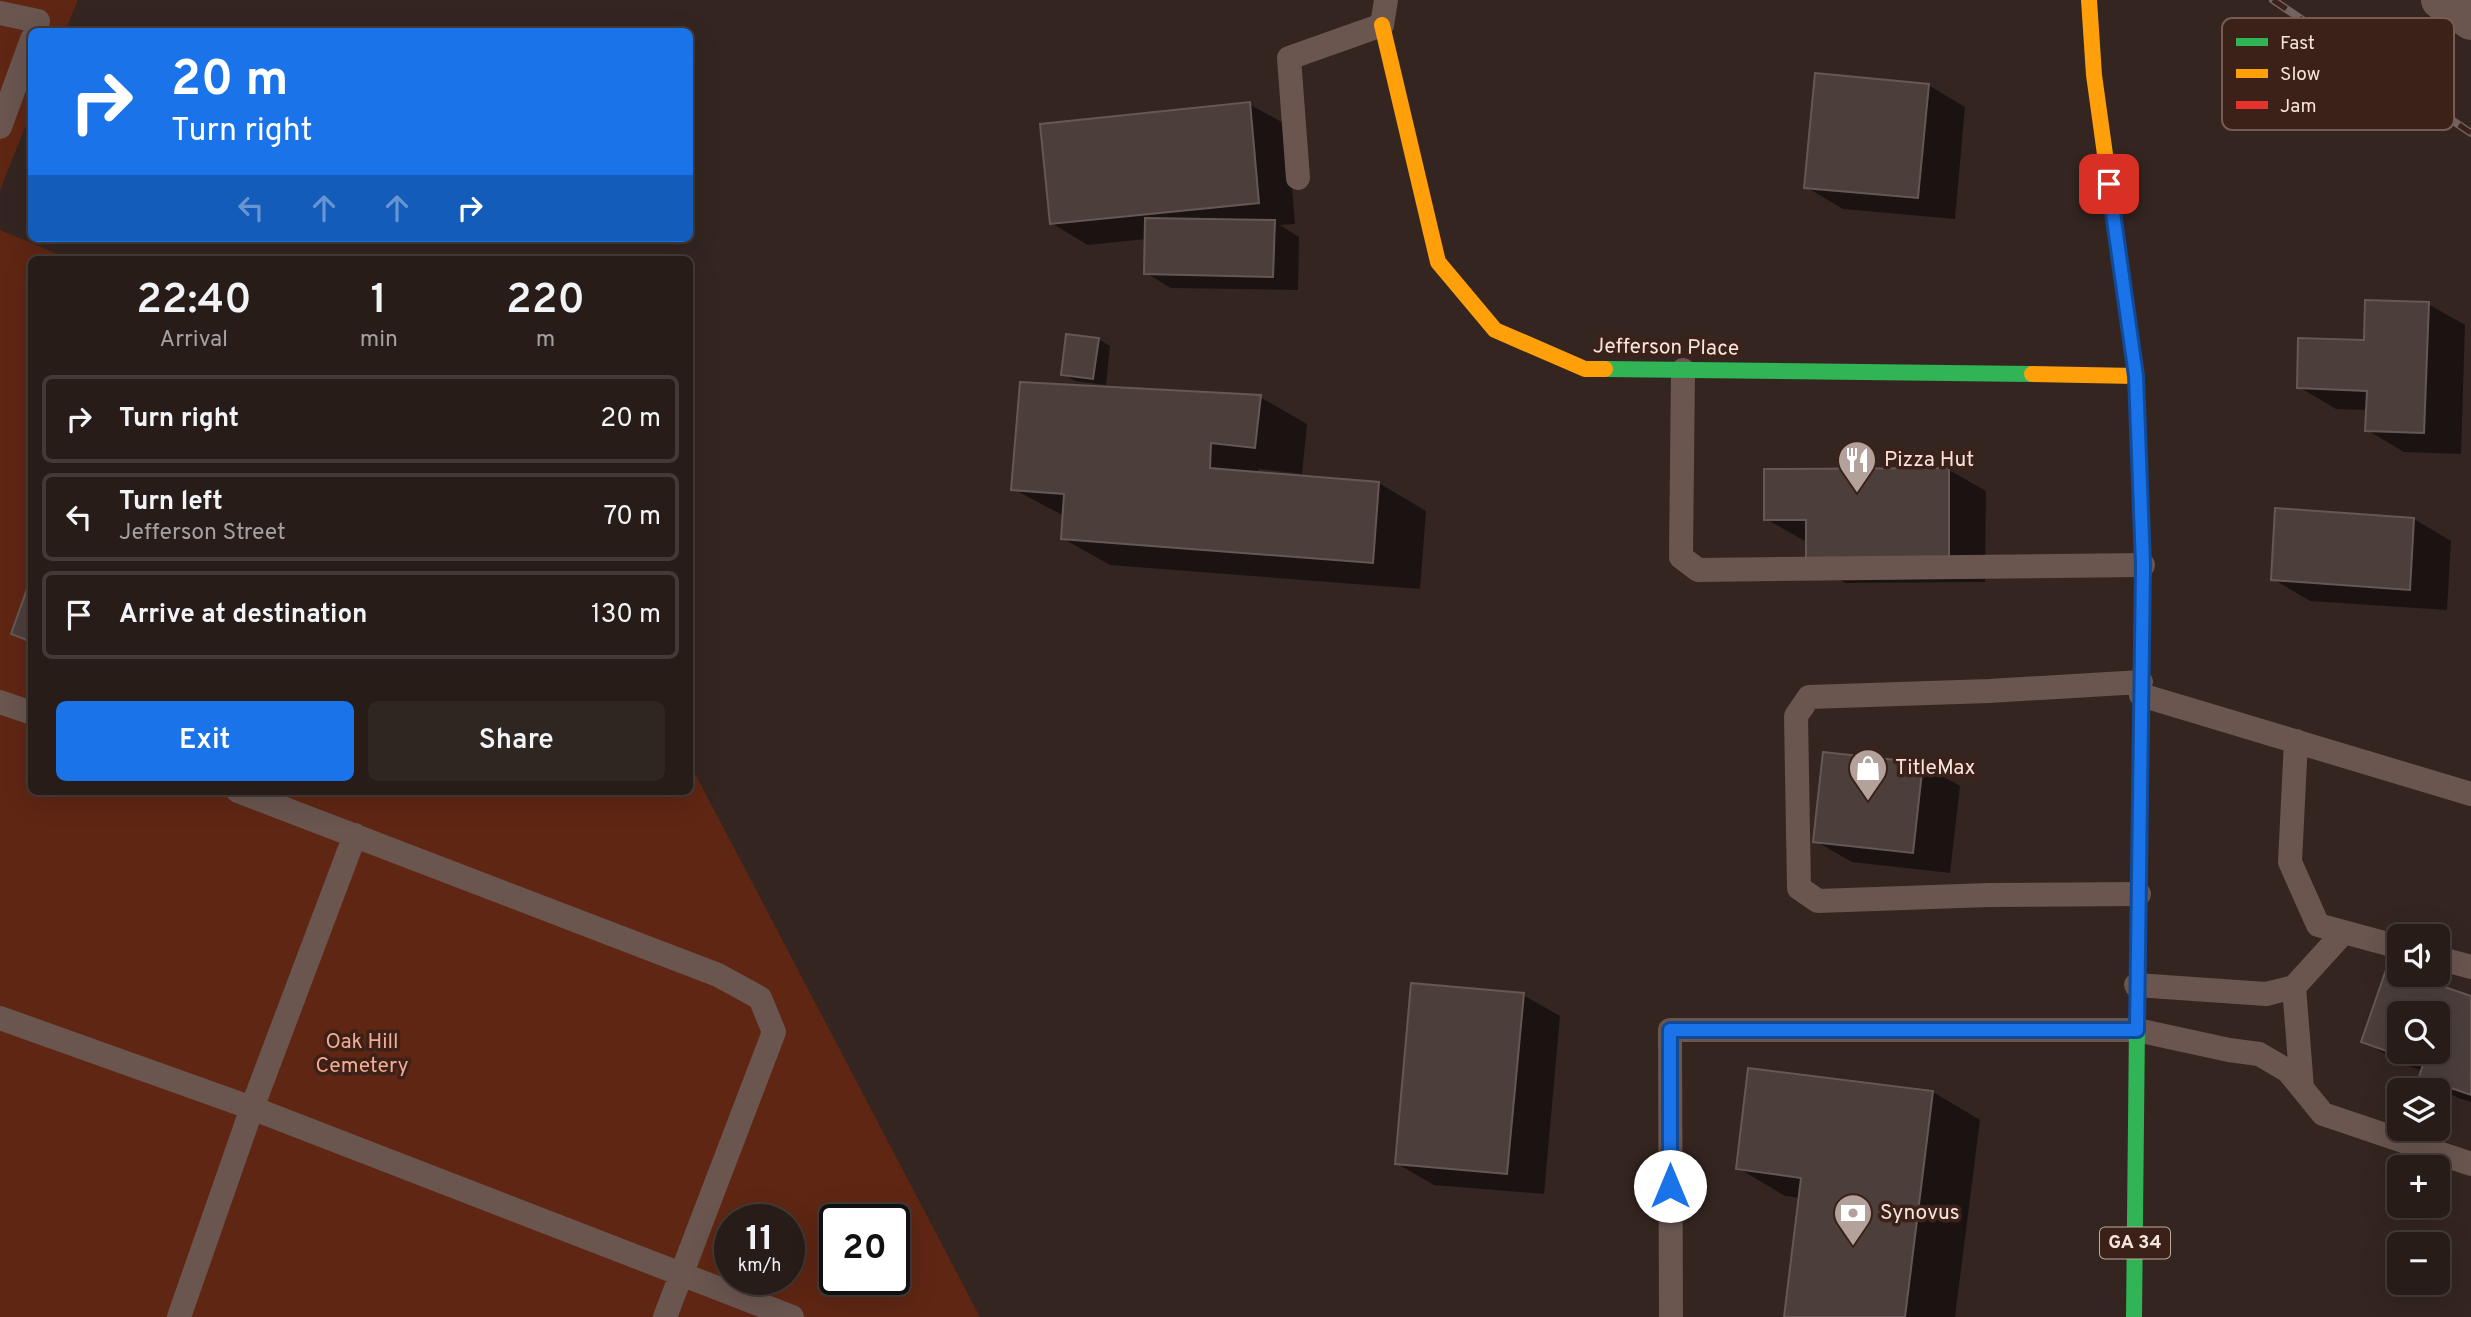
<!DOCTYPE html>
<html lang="en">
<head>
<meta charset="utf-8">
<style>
  body { margin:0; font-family:Overpass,sans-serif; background:#2f2521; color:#f1f3f6; height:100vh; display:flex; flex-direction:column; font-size:26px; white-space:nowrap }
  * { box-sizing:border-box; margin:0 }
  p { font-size:23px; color:#a4a1a2 }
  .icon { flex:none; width:38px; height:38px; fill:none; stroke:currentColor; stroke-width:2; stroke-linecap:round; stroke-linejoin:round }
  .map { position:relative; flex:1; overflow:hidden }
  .sheet { position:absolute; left:28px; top:256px; width:665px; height:539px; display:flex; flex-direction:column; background:#271c18; border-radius:10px; box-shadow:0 7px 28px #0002,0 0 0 2px #433a37 }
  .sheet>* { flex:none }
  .top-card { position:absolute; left:28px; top:28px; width:665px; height:214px; border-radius:10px; box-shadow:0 7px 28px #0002,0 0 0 2px #433a37; background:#1a73e8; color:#fff; overflow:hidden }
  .tools { position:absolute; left:2387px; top:924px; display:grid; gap:14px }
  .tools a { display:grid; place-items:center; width:63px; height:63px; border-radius:10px; background:#271c18; box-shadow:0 7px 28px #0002,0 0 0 2px #433a37; font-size:35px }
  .speed { position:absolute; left:714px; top:1204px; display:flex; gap:14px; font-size:35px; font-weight:700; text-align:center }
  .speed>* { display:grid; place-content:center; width:91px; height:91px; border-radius:50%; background:#271c18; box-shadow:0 7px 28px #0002,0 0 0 2px #433a37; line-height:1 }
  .speed small { font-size:18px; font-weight:400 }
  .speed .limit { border:4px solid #111; border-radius:10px; background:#fff; color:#111 }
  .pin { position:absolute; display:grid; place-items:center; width:60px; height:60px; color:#fff; margin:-30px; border-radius:14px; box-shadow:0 4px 10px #0006 }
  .me { position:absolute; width:77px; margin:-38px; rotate:0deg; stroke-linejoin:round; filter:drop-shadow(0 0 5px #0008) }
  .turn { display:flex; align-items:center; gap:24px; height:147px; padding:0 28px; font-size:32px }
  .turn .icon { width:91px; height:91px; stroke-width:2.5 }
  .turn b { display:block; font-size:49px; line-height:60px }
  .lanes { display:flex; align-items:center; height:66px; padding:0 28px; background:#0003; justify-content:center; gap:35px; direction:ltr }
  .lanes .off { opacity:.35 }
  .eta { display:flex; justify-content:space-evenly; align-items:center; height:119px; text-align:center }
  .eta b { font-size:42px; font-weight:600; line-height:49px }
  .primary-button { display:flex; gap:14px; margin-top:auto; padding:14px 28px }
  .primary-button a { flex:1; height:80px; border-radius:10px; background:#1a73e8; color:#fff; font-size:28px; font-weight:600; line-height:80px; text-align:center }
  .primary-button a+a { background:#2f2521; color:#f1f3f6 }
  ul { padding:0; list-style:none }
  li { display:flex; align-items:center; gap:21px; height:88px; margin:0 14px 10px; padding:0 14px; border:4px solid #433a37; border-radius:10px }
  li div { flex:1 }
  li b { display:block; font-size:26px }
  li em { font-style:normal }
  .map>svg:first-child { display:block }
  .green { fill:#5f2613; fill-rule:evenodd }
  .shadow { fill:#0007; fill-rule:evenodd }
  .building { fill:#4c3f3b; stroke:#655854; stroke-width:2; fill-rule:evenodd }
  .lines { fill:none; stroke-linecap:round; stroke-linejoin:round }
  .lane { stroke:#6a554f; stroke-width:24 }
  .street { stroke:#6a554f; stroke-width:38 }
  .fast { stroke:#30b455; stroke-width:16 }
  .slow { stroke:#ff9f0a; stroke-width:16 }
  .jam { stroke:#e5322d; stroke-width:16 }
  .rail-casing { stroke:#73635f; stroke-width:8 }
  .rail { stroke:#3c2118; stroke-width:5; stroke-dasharray:16; stroke-linecap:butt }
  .route-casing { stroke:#114b97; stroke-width:18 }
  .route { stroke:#1a73e8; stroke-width:12 }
  .labels { text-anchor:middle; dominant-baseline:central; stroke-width:7; stroke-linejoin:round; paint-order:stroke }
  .shield { fill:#3c2118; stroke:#bfaaa3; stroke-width:2 }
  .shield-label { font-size:19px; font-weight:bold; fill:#f7e4de }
  .street-label { font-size:21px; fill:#f7e4de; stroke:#3c2118 }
  .poi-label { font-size:21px; fill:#f7e4de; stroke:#3c2118; text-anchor:start }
  .park-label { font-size:21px; fill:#f6ab94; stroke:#3c2118 }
  .key { fill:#3c2118; stroke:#745c53; stroke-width:2 }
  .key-label { font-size:19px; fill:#f7e4de }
</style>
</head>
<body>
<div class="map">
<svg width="2471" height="1317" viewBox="0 0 2471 1317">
  <rect width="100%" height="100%" fill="#342520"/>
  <path class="green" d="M0,0H78L65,31L32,32L31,113L0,190Z
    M0,230L70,259H32V791H690V764L980,1317H0ZM730,1220H789V1279H730ZM835,1220H894V1279H835Z"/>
  <path class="shadow" d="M1928,85L1965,107L1955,219L1843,209L1806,187Z
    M1249,104L1287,125L1295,224L1280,225L1299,237L1298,290L1171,288L1146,273V239L1088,245L1051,223Z
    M2428,304L2465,325L2461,454L2404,452L2367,430L2368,410L2336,409L2299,387Z
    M1098,339L1110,346L1106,385L1075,381L1063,374Z
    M1260,397L1307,424L1302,474L1258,469V474L1379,483L1426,511L1420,589L1110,565L1062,538L1064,516L1013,489Z
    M1949,470L1986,491L1985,582L1845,583L1808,562V540H1803L1766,519Z
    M2277,510L2414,519L2451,541L2447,610L2310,601L2273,579Z
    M1923,765L1960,786L1950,873L1852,862L1815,841Z
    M2388,969L2399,975L2471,998V1102L2458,1098L2421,1076L2423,1071L2400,1063L2363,1041ZM2399,1013H2438V1052H2399Z
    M1523,995L1560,1016L1544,1194L1434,1185L1396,1163Z
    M1933,1092L1980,1120L1955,1317H1786L1800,1198L1785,1196L1738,1168Z"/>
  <path class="building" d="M1815,73L1929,84L1918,198L1804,188Z
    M1250,102L1259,203L1050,224L1040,124Z
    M1145,218L1275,220L1273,277L1144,274Z
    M2365,300L2429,302L2424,433L2365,431L2367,391L2297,388L2298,338L2364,340Z
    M1066,334L1099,338L1093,379L1061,375Z
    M1020,382L1261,395L1255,448L1211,443L1210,468L1379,482L1373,563L1061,539L1064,494L1011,490Z
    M1949,468V562L1806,563V520H1764V469Z
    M2275,508L2414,518L2410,590L2271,580Z
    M32,575V642L11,634Z
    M1823,752L1923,763L1913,853L1813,842Z
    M2387,967L2399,971V975H2410L2471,996V1095L2419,1077L2423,1064L2361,1042ZM2399,1013H2438V1052H2399Z
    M1411,983L1524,993L1507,1174L1395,1164Z
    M1748,1068L1933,1091L1905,1317H1784L1801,1178L1736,1169Z"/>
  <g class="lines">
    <path class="lane" d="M0,13L38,21
      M0,127L32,39
      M1298,178L1289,58L1382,25L1386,0
      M1683,370L1681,557L1698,570L2143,565
      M2141,695L2471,794
      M0,702L32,713
      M2296,741L2290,862L2318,925L2399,947
      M238,791L718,975L760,998L774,1032L665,1317
      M2139,894L1989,895L1818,901L1799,888L1796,716L1809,697L1989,691L2141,682
      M2438,958L2471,967
      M2136,985L2266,994L2294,987L2344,932
      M2294,987L2302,1088
      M0,1018L252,1108L792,1317
      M179,1317L252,1108L355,835
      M1671,1317L1670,1030H2137L2229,1050L2259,1054L2288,1071L2323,1114L2471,1164"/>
    <path class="street" d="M2440,0L2471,21"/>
    <path class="fast" d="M2131,342L2136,376L2143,565L2142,639
      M1605,369L2032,374
      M2134,1317L2137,1025"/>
    <path class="slow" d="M2089,0L2094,75L2131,342
      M1382,25L1438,262L1495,330L1585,369H1605
      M2032,374L2136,376"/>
    <path class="jam" d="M2137,1025L2142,639"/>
    <defs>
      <path id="rail" d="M2273,0L2471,133"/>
    </defs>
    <use href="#rail" class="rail-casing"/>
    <use href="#rail" class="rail"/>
  </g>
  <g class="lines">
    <defs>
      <path id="route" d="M1670,1186V1030H2137L2143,565L2136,376L2109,184"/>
    </defs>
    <use href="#route" class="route-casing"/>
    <use href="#route" class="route"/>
  </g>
  <defs>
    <symbol id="restaurant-pin" viewBox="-11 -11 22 30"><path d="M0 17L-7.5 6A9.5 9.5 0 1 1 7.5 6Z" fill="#b3a19c" stroke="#3c2118"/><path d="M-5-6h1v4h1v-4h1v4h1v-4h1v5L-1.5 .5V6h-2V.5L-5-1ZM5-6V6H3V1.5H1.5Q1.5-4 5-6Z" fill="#fff"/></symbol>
    <symbol id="shop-pin" viewBox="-11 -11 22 30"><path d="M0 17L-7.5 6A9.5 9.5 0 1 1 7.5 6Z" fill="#b3a19c" stroke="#3c2118"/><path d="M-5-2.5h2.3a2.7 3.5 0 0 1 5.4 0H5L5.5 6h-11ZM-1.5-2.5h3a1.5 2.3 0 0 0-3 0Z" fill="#fff"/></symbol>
    <symbol id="bank-pin" viewBox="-11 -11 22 30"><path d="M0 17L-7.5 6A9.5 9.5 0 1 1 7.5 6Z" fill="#b3a19c" stroke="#3c2118"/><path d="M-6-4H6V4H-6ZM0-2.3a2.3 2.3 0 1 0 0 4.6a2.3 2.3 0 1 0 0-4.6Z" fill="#fff"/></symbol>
  </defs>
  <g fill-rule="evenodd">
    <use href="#restaurant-pin" x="1835" y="438" width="44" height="60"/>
    <use href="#shop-pin" x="1846" y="746" width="44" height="60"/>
    <use href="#bank-pin" x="1831" y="1191" width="44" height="60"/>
  </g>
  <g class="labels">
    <rect class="shield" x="2100" y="1227.5" width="70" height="31" rx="5"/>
    <g class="shield-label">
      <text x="2135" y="1243">GA 34</text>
    </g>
    <g class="street-label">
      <text transform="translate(1666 348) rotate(1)">Jefferson Place</text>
    </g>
    <g class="poi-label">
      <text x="1884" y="460">Pizza Hut</text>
      <text x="1895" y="768">TitleMax</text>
      <text x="1880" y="1213">Synovus</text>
    </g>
    <g class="park-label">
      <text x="362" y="1042">Oak Hill<tspan x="362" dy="24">Cemetery</tspan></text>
    </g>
  </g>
  <rect x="2222" y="18" width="232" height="112" rx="10" class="key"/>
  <rect x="2236" y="38" width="32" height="8" fill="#30b455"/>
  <rect x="2236" y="69" width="32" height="9" fill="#ff9f0a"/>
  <rect x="2236" y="101" width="32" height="8" fill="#e5322d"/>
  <g class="key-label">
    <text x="2280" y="49">Fast</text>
    <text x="2280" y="80">Slow</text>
    <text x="2280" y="112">Jam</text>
  </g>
</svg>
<div class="tools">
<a><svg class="icon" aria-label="sound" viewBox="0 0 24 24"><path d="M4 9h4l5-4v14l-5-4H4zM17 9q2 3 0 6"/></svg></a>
<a><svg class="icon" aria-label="search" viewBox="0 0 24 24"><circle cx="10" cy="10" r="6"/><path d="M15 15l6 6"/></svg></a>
<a><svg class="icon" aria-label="layers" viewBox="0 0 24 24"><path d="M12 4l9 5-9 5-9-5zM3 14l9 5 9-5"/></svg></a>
<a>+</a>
<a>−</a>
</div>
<div class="speed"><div>11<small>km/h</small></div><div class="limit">20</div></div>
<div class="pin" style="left:2109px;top:184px;background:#d93025"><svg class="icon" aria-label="arrive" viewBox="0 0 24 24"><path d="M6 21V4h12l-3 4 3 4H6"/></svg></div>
<svg class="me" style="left:1670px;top:1186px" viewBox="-20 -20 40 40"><circle r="19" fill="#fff"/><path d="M0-13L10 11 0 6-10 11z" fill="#1a73e8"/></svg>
<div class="top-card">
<div class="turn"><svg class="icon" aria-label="right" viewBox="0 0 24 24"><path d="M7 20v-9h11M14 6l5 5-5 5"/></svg><div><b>20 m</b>Turn right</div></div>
<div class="lanes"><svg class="icon off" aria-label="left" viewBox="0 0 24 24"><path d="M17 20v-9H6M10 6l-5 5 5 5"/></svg><svg class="icon off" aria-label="ahead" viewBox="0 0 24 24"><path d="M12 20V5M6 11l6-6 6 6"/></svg><svg class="icon off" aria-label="ahead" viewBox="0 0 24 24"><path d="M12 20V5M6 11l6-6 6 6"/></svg><svg class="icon" aria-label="right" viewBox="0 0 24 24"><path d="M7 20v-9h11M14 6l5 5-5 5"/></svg></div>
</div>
<section class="sheet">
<div class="eta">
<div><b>22:40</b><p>Arrival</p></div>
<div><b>1</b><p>min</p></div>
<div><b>220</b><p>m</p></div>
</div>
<ul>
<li><svg class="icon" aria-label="right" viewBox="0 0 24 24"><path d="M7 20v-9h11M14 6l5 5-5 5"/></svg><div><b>Turn right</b></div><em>20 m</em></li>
<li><svg class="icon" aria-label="left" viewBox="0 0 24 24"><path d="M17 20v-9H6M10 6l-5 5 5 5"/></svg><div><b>Turn left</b><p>Jefferson Street</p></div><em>70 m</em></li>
<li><svg class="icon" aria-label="arrive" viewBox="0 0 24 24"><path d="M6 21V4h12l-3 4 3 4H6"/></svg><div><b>Arrive at destination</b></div><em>130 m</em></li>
</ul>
<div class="primary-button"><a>Exit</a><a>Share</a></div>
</section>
</div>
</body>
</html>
